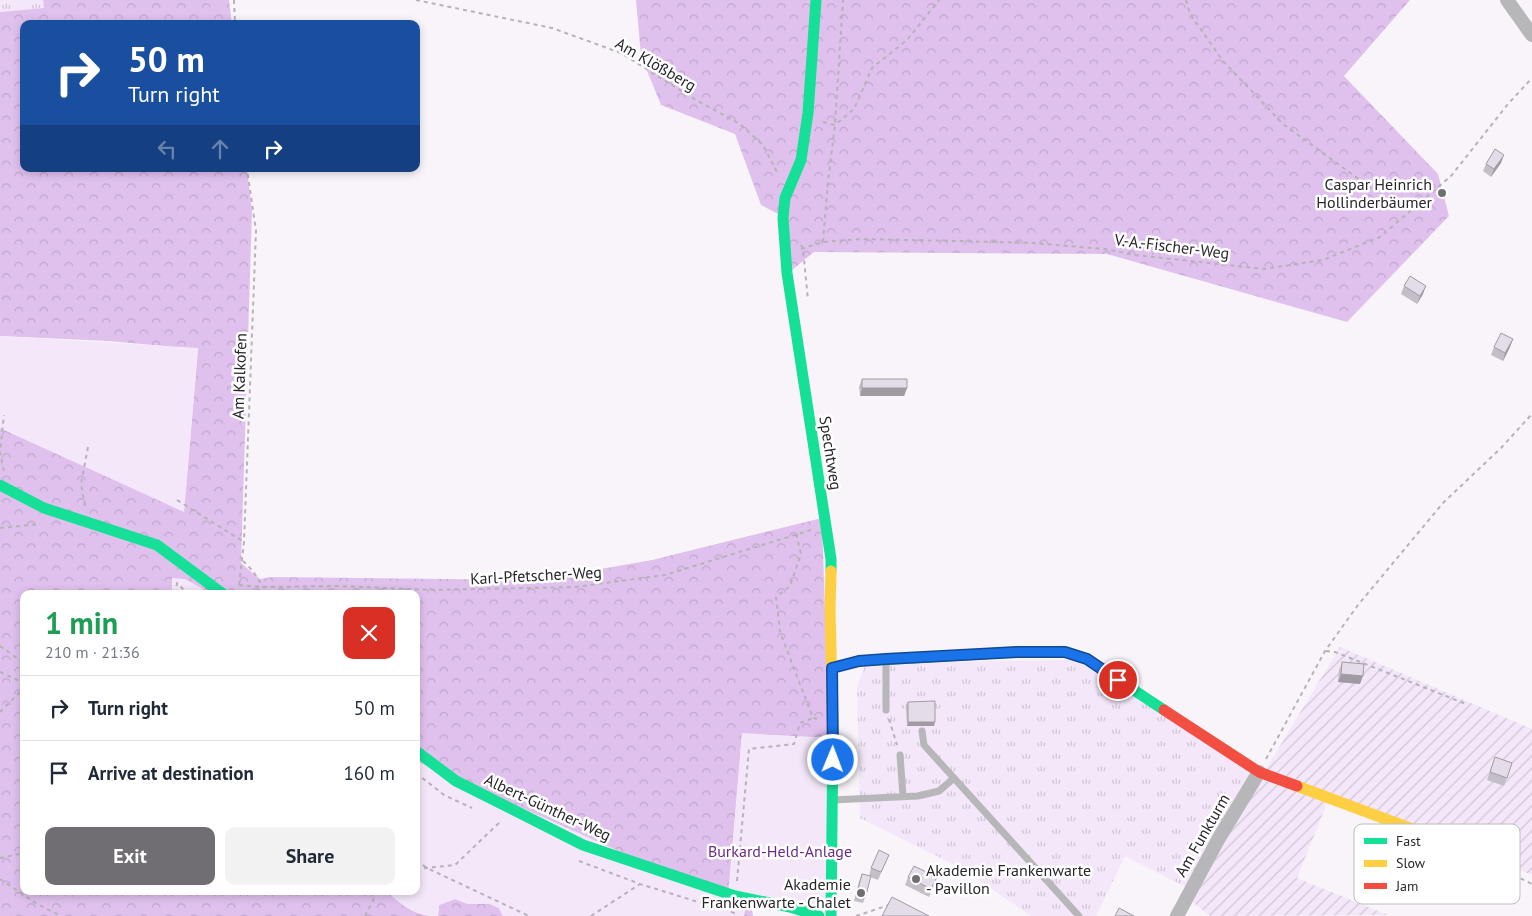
<!DOCTYPE html>
<html lang="en">
<head>
<meta charset="utf-8">
<style>
  body { margin:0; font-family:"PT Sans",sans-serif; background:#f2f2f3; color:#1f2937; height:100vh; display:flex; flex-direction:column; font-size:19px; white-space:nowrap }
  * { box-sizing:border-box; margin:0 }
  p { font-size:16px; color:#747a83 }
  .icon { flex:none; width:28px; height:28px; fill:none; stroke:currentColor; stroke-width:2; stroke-linecap:round; stroke-linejoin:round }
  .map { position:relative; flex:1; overflow:hidden }
  .details { position:absolute; left:20px; top:590px; width:400px; height:305px; display:flex; flex-direction:column; background:#fff; border-radius:10px; box-shadow:0 2px 8px #0003 }
  .details>* { flex:none }
  .top-card { position:absolute; left:20px; top:20px; width:400px; height:152px; border-radius:10px; box-shadow:0 2px 8px #0003; background:#1a4fa0; color:#fff; overflow:hidden }
  .pin { position:absolute; display:grid; place-items:center; width:42px; height:42px; color:#fff; margin:-21px; border:2px solid #fff; border-radius:50%; box-shadow:0 1px 5px #0007 }
  .me { position:absolute; width:55px; margin:-28px; rotate:1deg; stroke-linejoin:round; filter:drop-shadow(0 0 4px #0008) }
  .turn { display:flex; align-items:center; gap:18px; height:105px; padding:0 25px; font-size:22px }
  .turn .icon { width:65px; height:65px; stroke-width:2.5 }
  .turn b { display:block; font-size:35px; line-height:42px }
  .lanes { display:flex; align-items:center; height:48px; padding:0 25px; background:#0003; justify-content:center; gap:25px; direction:ltr }
  .lanes .off { opacity:.35 }
  .round { display:grid; place-items:center; flex:none; width:52px; height:52px; border-radius:10px; background:#f2f2f3 }
  .summary { display:flex; align-items:center; justify-content:space-between; height:85px; padding:0 25px }
  h1 { font-size:30px; font-weight:700; line-height:38px; color:#1e9e55 }
  .button { display:flex; gap:10px; margin-top:auto; padding:10px 25px }
  .button a { flex:1; height:58px; border-radius:10px; background:#716e73; color:#fff; font-size:20px; font-weight:700; line-height:58px; text-align:center }
  .button a+a { background:#f2f2f3; color:#1f2937 }
  ul { padding:0; list-style:none }
  li { display:flex; align-items:center; gap:15px; height:65px; padding:0 25px; border-top:1px solid #e0e1e3 }
  li div { flex:1 }
  li b { display:block; font-size:19px }
  li em { font-style:normal }
  .map>svg:first-child { display:block }
  .grass { fill:url(#grass-tufts) }
  .forest { fill:url(#forest-crowns) }
  .park { fill:#f3e7f9 }
  .garden { fill:url(#garden-furrows) }
  .lines { fill:none; stroke-linecap:round; stroke-linejoin:round }
  .path { stroke:#b5b3b6; stroke-width:2; stroke-dasharray:4 4; stroke-linecap:butt }
  .lane { stroke:#b7b6b9; stroke-width:7 }
  .street { stroke:#b7b6b9; stroke-width:14 }
  .fast { stroke:#16e098; stroke-width:11 }
  .slow { stroke:#ffcf43; stroke-width:11 }
  .jam { stroke:#f24e42; stroke-width:11 }
  .wall { fill:#c4bec8 }
  .shaded-wall { fill:#a09ba3 }
  .building { fill:#e4dde9; stroke:#a09ba3 }
  .route-casing { stroke:#114b97; stroke-width:12 }
  .route { stroke:#1a73e8; stroke-width:9 }
  .poi-dot { fill:#716e73; stroke:#fff; stroke-width:2 }
  .labels { text-anchor:middle; dominant-baseline:central; stroke-width:5; stroke-linejoin:round; paint-order:stroke }
  .street-label { font-size:16px; fill:#29262b; stroke:#fff }
  .poi-label { font-size:16px; fill:#29262b; stroke:#fff; text-anchor:end }
  .park-label { font-size:16px; fill:#6b2a86; stroke:#fff }
  .key { fill:#fff; stroke:#bfbebf; stroke-width:1 }
  .key-label { font-size:14px; fill:#29262b }
</style>
</head>
<body>
<div class="map">
<svg width="1532" height="916" viewBox="0 0 1532 916">
  <defs>
    <pattern id="grass-tufts" width="24" height="20" patternUnits="userSpaceOnUse" patternTransform="scale(1.25)"><rect width="24" height="20" fill="#f3e7f9"/><path d="M3 7l-1-3M5 7V3M7 7l1-3M15 17l-1-3M17 17v-4M19 17l1-3" fill="none" stroke="#d0c6d6"/></pattern>
    <pattern id="forest-crowns" width="20" height="18" patternUnits="userSpaceOnUse" patternTransform="scale(1.25)"><rect width="20" height="18" fill="#e0c1ee"/><path d="M2 6a3 3 0 1 1 6 0M12 15a3 3 0 1 1 6 0" fill="none" stroke="#c0a6cc"/></pattern>
    <pattern id="garden-furrows" width="10" height="10" patternUnits="userSpaceOnUse" patternTransform="scale(1.25)"><rect width="10" height="10" fill="#f3e7f9"/><path d="M-1 1l2-2M0 10L10 0M9 11l2-2" fill="none" stroke="#d0c6d6"/></pattern>
  </defs>
  <rect width="100%" height="100%" fill="#f8f4fa"/>
  <path class="grass" d="M0,0H43L44,8L0,12Z
    M1071,660L1096,669L1253,775L1186,887L1125,856L1096,916H1031L963,869L860,818L857,687L866,663Z"/>
  <path class="forest" d="M43,0H229L232,24H24V169H247L252,211L241,563L260,579L272,577L538,580L652,560L822,518L829,738L742,734L728,897L751,904L753,916H744L745,908L416,761V594H212L172,578V594H24V891H387C399,903 413,914 430,916H0V428L184,511L198,349L108,341L0,336V12L44,8Z
    M636,0H1410L1344,76L1438,174L1449,216L1347,322L1107,254L814,252L792,270L778,214L761,205L735,134L661,105L641,56Z
    M455,899L468,904H490L499,908L503,916H438L439,905Z"/>
  <path class="park" d="M0,336L198,348L184,512L0,428Z
    M172,578L185,579L212,594H172Z
    M742,733L829,738L826,913L729,893Z
    M416,761L745,907L744,916H503L499,908L490,904H468L455,899L439,905L438,916C417,916 401,905 387,891H416Z"/>
  <path class="garden" d="M1340,647L1532,729V875L1331,793L1297,878L1388,915L1210,916L1191,901L1258,782Z"/>
  <g class="lines">
    <path class="path" d="M234,0L235,24
      M416,0L552,28L621,53L696,100L740,124L763,145L778,174
      M1186,0L1190,14L1223,61L1283,124L1382,196L1417,203
      M823,122L835,125L854,109L872,68L907,40L939,0
      M823,242L828,182L835,125L843,0
      M801,245L803,249L808,300
      M801,249L823,242L861,239L955,241L1033,243L1105,249L1135,255L1264,269L1323,260L1380,237L1451,176L1508,104L1532,78
      M4,471L0,453L4,415
      M177,500L244,542
      M85,506L81,484L88,447
      M0,528L40,524
      M796,534L801,554L790,586L776,597L780,632L813,718L818,719
      M243,561L253,571L263,587
      M239,585L263,587L339,586L432,590L575,587L665,575L811,530
      M239,585L244,542L256,231L247,169
      M176,594L177,583L188,594
      M0,646L24,663
      M1326,651L1335,652L1466,704
      M0,672L24,683
      M0,712L24,688
      M889,719L897,745
      M1266,759L1325,651L1358,605L1443,503L1501,448L1532,414
      M416,773L444,795L472,808
      M0,858L24,853
      M416,861L429,869L529,916
      M579,861L640,884L724,910
      M1492,864L1532,884
      M416,869L455,865L501,821
      M0,879L37,904L61,916
      M737,881L749,749L794,744L800,723L813,718
      M731,912L738,914
      M365,916L378,891
      M591,916L640,884
      M856,916L889,905"/>
    <path class="lane" d="M886,710V661
      M922,731L924,745L1079,916
      M900,755L903,796
      M832,800L918,796L939,791L954,778"/>
    <path class="street" d="M1507,0L1532,35
      M1177,916L1219,838L1259,772"/>
    <path class="fast" d="M816,0L808,113L801,160L785,198L783,218L787,273L831,559V571
      M0,485L44,508L157,545L223,594
      M832,668L859,661L1017,652H1065L1087,659L1164,710
      M416,751L456,781L583,845L735,896L790,907L819,916
      M831,916L833,732"/>
    <path class="slow" d="M831,571L830,610L833,732
      M1297,786L1439,839L1479,857"/>
    <path class="jam" d="M1164,710L1259,772L1297,786"/>
  </g>
  <path class="wall" d="M1501,163L1491,177L1483,171L1486,164Z
    M1404,286L1423,294L1417,304L1401,294Z
    M1513,339L1510,347L1503,361L1491,355L1494,347Z
    M862,379L907,388L904,396H860L859,387Z
    M1342,662L1360,684L1338,682L1339,670Z
    M908,702L934,726H907L906,706Z
    M1495,757L1512,763L1504,786L1487,780Z
    M1399,838L1412,844L1406,857L1394,852Z
    M889,855L878,880L870,877L866,895L863,903L854,901L859,882L862,874L869,876L871,868Z
    M908,877L934,885L929,897L905,885Z"/>
  <path class="shaded-wall" d="M1504,155L1501,163L1491,177L1494,169Z
    M1426,286L1423,294L1417,304L1420,296Z
    M1513,339L1510,347L1503,361L1505,353Z
    M862,388H907L904,396H860Z
    M1341,674L1363,676L1360,684L1338,682Z
    M908,722H935L934,726H907Z"/>
  <path class="building" d="M1495,149L1504,155L1494,169L1486,164Z
    M1410,276L1426,286L1420,296L1404,286Z
    M1501,333L1513,339L1505,353L1494,347Z
    M862,379H907V388H862Z
    M1342,662L1364,664L1363,676L1341,674Z
    M935,701V722H908V702Z
    M1495,757L1512,763L1507,778L1490,772Z
    M879,850L889,855L881,872L871,868Z
    M914,866L937,877L931,889L908,877Z
    M862,874L871,876L866,895L857,893Z
    M892,897L929,916H882Z
    M1119,908L1134,916H1115Z"/>
  <g class="lines">
    <defs>
      <path id="route" d="M833,760L832,668L859,661L886,659L1017,652H1065L1087,659L1118,680"/>
    </defs>
    <use href="#route" class="route-casing"/>
    <use href="#route" class="route"/>
  </g>
  <g class="poi-dot">
    <circle cx="1442" cy="193" r="5"/>
    <circle cx="916" cy="879" r="5"/>
    <circle cx="861" cy="893" r="5"/>
  </g>
  <g class="labels">
    <g class="street-label">
      <text transform="translate(656 64) rotate(30)">Am Klößberg</text>
      <text transform="translate(1172 246) rotate(7)">V.-A.-Fischer-Weg</text>
      <text transform="translate(239 376) rotate(-88)">Am Kalkofen</text>
      <text transform="translate(831 453) rotate(81)">Spechtweg</text>
      <text transform="translate(536 575) rotate(-3)">Karl-Pfetscher-Weg</text>
      <text transform="translate(548 807) rotate(25)">Albert-Günther-Weg</text>
      <text transform="translate(1202 835) rotate(-60)">Am Funkturm</text>
    </g>
    <g class="poi-label">
      <text x="1432" y="184">Caspar Heinrich<tspan x="1432" dy="18">Hollinderbäumer</tspan></text>
      <text x="926" y="870" text-anchor="start">Akademie Frankenwarte<tspan x="926" dy="18">- Pavillon</tspan></text>
      <text x="851" y="884">Akademie<tspan x="851" dy="18">Frankenwarte - Chalet</tspan></text>
    </g>
    <g class="park-label">
      <text x="780" y="851">Burkard-Held-Anlage</text>
    </g>
  </g>
  <rect x="1354" y="824" width="166" height="80" rx="8" class="key"/>
  <rect x="1364" y="838" width="23" height="6" fill="#16e098"/>
  <rect x="1364" y="860" width="23" height="7" fill="#ffcf43"/>
  <rect x="1364" y="883" width="23" height="6" fill="#f24e42"/>
  <g class="key-label">
    <text x="1396" y="846">Fast</text>
    <text x="1396" y="868">Slow</text>
    <text x="1396" y="891">Jam</text>
  </g>
</svg>
<div class="pin" style="left:1118px;top:680px;background:#d93025"><svg class="icon" aria-label="arrive" viewBox="0 0 24 24"><path d="M6 21V4h12l-3 4 3 4H6"/></svg></div>
<svg class="me" style="left:833px;top:760px" viewBox="-20 -20 40 40"><circle r="17" fill="#1a73e8" stroke="#fff" stroke-width="3"/><path d="M0-11L8 9 0 5-8 9z" fill="#fff"/></svg>
<div class="top-card">
<div class="turn"><svg class="icon" aria-label="right" viewBox="0 0 24 24"><path d="M7 20v-9h11M14 6l5 5-5 5"/></svg><div><b>50 m</b>Turn right</div></div>
<div class="lanes"><svg class="icon off" aria-label="left" viewBox="0 0 24 24"><path d="M17 20v-9H6M10 6l-5 5 5 5"/></svg><svg class="icon off" aria-label="ahead" viewBox="0 0 24 24"><path d="M12 20V5M6 11l6-6 6 6"/></svg><svg class="icon" aria-label="right" viewBox="0 0 24 24"><path d="M7 20v-9h11M14 6l5 5-5 5"/></svg></div>
</div>
<section class="details">
<div class="summary"><div><h1>1 min</h1><p>210 m · 21:36</p></div><a class="round" style="background:#d93025;color:#fff"><svg class="icon" aria-label="close" viewBox="0 0 24 24"><path d="M6 6l12 12M18 6L6 18"/></svg></a></div>
<ul>
<li><svg class="icon" aria-label="right" viewBox="0 0 24 24"><path d="M7 20v-9h11M14 6l5 5-5 5"/></svg><div><b>Turn right</b></div><em>50 m</em></li>
<li><svg class="icon" aria-label="arrive" viewBox="0 0 24 24"><path d="M6 21V4h12l-3 4 3 4H6"/></svg><div><b>Arrive at destination</b></div><em>160 m</em></li>
</ul>
<div class="button"><a>Exit</a><a>Share</a></div>
</section>
</div>
</body>
</html>
